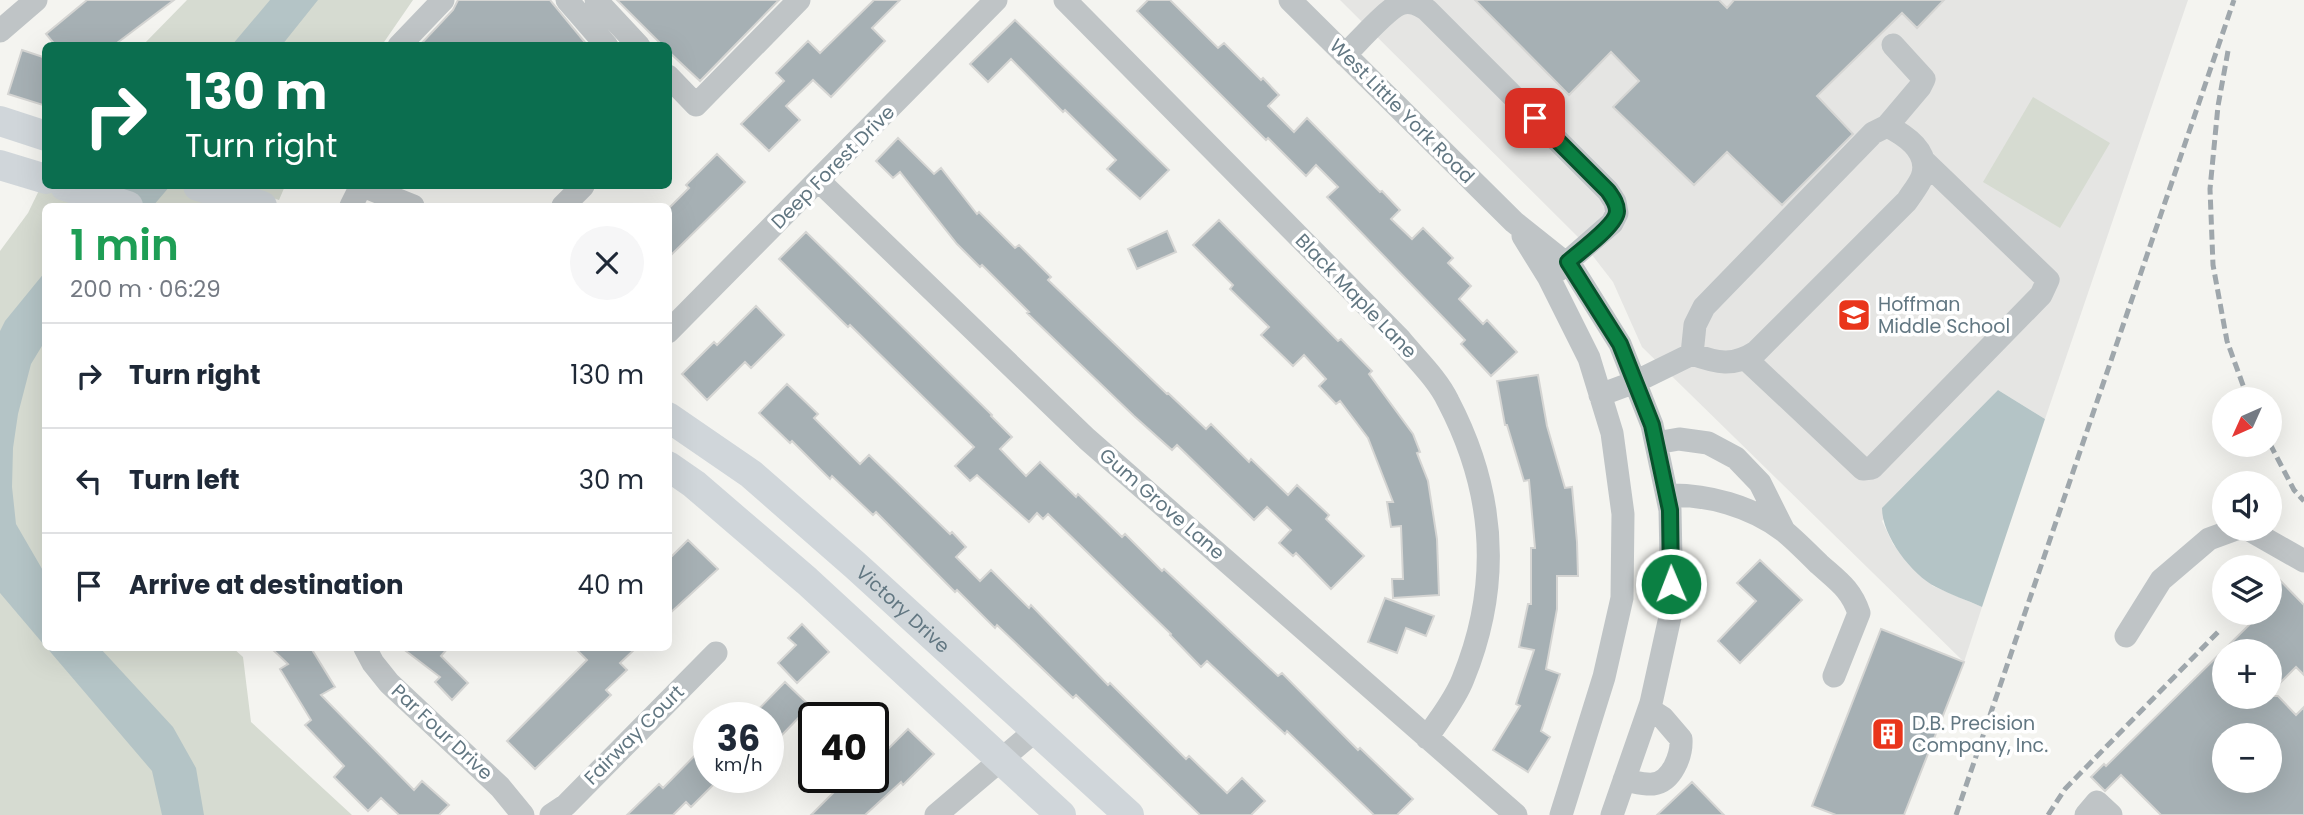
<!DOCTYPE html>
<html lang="en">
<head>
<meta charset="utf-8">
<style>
  body { margin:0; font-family:Poppins,sans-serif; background:#f6f6f7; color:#1f2937; height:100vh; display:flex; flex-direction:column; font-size:26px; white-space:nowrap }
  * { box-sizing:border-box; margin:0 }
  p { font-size:23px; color:#747a83 }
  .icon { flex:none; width:38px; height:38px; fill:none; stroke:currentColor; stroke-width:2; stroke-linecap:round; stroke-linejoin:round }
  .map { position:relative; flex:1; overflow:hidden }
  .panel { position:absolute; left:42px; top:203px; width:630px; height:448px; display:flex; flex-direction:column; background:#fff; border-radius:10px; box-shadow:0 7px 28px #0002 }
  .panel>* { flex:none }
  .top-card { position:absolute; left:42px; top:42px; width:630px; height:147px; border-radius:10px; box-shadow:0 7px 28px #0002; background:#0b6e4f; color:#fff; overflow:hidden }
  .needle { width:46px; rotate:225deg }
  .controls { position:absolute; left:2212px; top:387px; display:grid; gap:14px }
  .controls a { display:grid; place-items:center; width:70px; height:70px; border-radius:50%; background:#fff; box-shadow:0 7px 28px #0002; font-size:35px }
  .speed { position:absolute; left:693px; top:702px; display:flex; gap:14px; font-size:35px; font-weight:700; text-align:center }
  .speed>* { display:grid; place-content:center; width:91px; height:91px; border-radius:50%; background:#fff; box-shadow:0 7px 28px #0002; line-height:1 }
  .speed small { font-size:18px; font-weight:400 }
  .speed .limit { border:4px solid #111; border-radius:10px; background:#fff; color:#111 }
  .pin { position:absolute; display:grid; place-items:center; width:60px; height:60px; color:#fff; margin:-30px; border-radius:14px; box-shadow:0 4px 10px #0006 }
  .me { position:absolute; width:77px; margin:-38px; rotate:359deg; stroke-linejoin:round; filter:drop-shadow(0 0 5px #0008) }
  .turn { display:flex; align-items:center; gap:24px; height:147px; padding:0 28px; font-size:32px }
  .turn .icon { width:91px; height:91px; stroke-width:2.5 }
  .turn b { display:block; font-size:49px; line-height:60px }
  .round { display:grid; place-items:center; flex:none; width:74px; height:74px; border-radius:37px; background:#f6f6f7 }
  .head { display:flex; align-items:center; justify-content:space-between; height:119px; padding:0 28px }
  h1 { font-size:42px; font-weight:600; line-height:52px; color:#1e9e55 }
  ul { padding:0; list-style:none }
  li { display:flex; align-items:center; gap:21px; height:105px; padding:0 28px; border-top:2px solid #e0e1e3 }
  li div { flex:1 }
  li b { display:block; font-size:26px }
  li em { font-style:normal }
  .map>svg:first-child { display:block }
  .built { fill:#e5e5e3 }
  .green { fill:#d6dbd1 }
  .water { fill:#b4c4c6 }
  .building { fill:#a6b0b4; stroke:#d5d5d3; stroke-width:2; fill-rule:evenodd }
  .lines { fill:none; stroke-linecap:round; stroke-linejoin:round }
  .minor { stroke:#bfc4c6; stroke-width:23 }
  .major { stroke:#d0d6da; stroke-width:30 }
  .rail { stroke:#9fa7ac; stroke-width:5; stroke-dasharray:10 5; stroke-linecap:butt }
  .route-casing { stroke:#07532c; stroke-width:18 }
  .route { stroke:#0b8043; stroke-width:12 }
  .labels { text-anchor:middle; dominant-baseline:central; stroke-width:7; stroke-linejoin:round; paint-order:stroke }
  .street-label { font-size:19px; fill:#627782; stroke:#fff }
  .poi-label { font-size:19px; fill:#627782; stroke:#fff; text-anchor:start }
</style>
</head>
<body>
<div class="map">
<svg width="2304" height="815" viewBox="0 0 2304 815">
  <rect width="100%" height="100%" fill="#f4f4f0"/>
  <path class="built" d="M1340,0H2188L2045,419L1998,390L1882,521L1893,544L1910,565L1933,586L1982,607L1964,662L1642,347L1613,282L1579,238Z"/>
  <path class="green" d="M187,0H413L382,45L142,46Z
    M2033,97L2110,143L2060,228L1983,182Z
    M45,178L46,186H285L279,200L240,187L227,206H46V648H233L243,657L251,722L352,815H0V251L28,213Z"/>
  <path class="water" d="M270,0H318L282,45H232Z
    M117,186H170L153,206H99Z
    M45,272V341L31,364L18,414L13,448L12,487L16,524L45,574V646L0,593V331L5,321Z
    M1998,390L2045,419L1982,607C1967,600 1951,595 1936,587C1912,575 1882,536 1882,508Z
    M47,648H100L173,727L196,768L204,815H162L152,771Z"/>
  <path class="building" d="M87,0H174L113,46H56L46,34Z
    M458,0H550L588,46H419L453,10Z
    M617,0H779L700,81L668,51V46H663Z
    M874,0H900L872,28L885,41L831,97L813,80L786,106L800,120L769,151L741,124L784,81L776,73L808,41L820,53Z
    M1148,0H1170L1218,48L1224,43L1261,80L1263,78L1279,95L1268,106L1294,132L1307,118L1380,192L1382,191L1400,210L1391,219L1412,239L1423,228L1453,258L1448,263L1471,286L1459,299L1483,324L1487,320L1517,352L1491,376L1461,344L1465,340L1327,197L1338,187L1316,165L1306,176L1268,138L1266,140L1137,11Z
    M1475,0H1719L1727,8L1734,0H1944L1917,28L1902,13L1817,96L1853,134L1782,205L1727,152L1694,185L1613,107L1639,81L1611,52L1569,95Z
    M1015,20L1169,170L1140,199L1107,169L1116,160L1065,110L1063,112L1011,59L988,82L970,64Z
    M22,50L46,58V106L8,94Z
    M898,138L934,174L941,168L977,214L979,212L1015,248L1019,245L1051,277L1048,280L1167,394L1168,393L1206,429L1211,424L1249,462L1251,459L1288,495L1297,485L1329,515L1326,519L1364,556L1331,589L1296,553L1293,556L1279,543L1291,530L1267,507L1254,520L1177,445L1172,450L1134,416L1027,313L1029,312L982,265L980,267L957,244L900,172L893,178L876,161Z
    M717,154L745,182L668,258V209L689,188L686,185Z
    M1219,220L1338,341L1341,339L1372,371L1369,374L1413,434L1420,452L1417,453L1428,481L1437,539L1439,595L1393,598L1392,579H1403L1401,526L1391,527L1387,502H1393L1368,438L1340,401L1336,404L1319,386L1326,379L1304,355L1293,366L1261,335L1269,327L1230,289L1233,285L1193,245Z
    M1167,231L1176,252L1137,269L1128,249Z
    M806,232L992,415L991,416L1012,437L1000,449L1026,476L1040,462L1076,497L1078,494L1122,537L1125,534L1162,571L1164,569L1278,676L1282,673L1358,750L1360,748L1413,799L1397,815H1374L1287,731L1285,734L1207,661L1201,667L1170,635L1171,634L1048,514L1043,519L1037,513L1029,522L977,475L970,481L955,466L974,447L850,325L848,327L779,259Z
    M756,306L784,335L751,368L745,362L707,400L682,374L714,342L717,345Z
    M1538,375L1547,426L1565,488L1572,487L1577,542L1578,576H1557V609L1546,669L1560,674L1541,731L1550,737L1528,772L1493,750L1520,706L1516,704L1534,650L1519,647L1528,604H1531V548H1535L1529,480L1524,481L1507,425H1505L1497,381Z
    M787,384L818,414L814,418L860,464L869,455L950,534L952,532L966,547L956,557L980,581L991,570L1029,608L1031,605L1108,685L1110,683L1186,759L1189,756L1227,793L1242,778L1265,801L1251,815H1200L1076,695L1073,698L997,625L995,628L957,590L955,592L876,512L873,515L832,476L830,479L792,441L790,443L759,413Z
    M688,540L718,569L668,615V560Z
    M1760,560L1802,600L1740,663L1718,641L1756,601L1737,583Z
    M2270,570L2304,605V675L2296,667L2270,693V651H2224V696H2278L2296,715L2304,707V815H2161L2121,775L2105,791L2091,777L2104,764L2106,766L2250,624L2239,612H2270ZM2224,735H2270V780H2224Z
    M1385,598L1434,616L1426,636L1406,628L1397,653L1368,642Z
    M802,624L829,652L797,683L778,663L796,645L788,638Z
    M1881,629L1964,662L1904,815H1836L1812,806Z
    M271,648H311L335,687L321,695L414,790L422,781L449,805L439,815H399L381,798L368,811L334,777L344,766L305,725L311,720L280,669L288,664Z
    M402,648H448L441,656L468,683L452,700L435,682L440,677Z
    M575,648H636L620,663L627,670L606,690L611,695L535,769L507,741L587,660Z
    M785,682L810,706L778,739L768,730V718H750Z
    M908,729L934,754L903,785L901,782L865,815H811L836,790L833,787L844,777H873V764Z
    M709,741V777H721L691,807L686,802L673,815H627L659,784L663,788Z
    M1692,782L1724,815H1657Z"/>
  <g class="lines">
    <path class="minor" d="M567,0L607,46
      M596,0L639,46
      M1065,0L1399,338C1415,358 1437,378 1448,401C1495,491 1502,584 1463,679C1455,700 1439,719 1427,738
      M1290,0L1514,222L1573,269L1620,344L1652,425L1670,510L1672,608L1651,703L1612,815
      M0,31L36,0
      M399,46L443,0
      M1345,55C1357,43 1387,9 1400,4C1411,0 1419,5 1427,10L1608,191L1615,202L1617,213L1612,223L1557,271
      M668,76L696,105L799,0
      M1887,126L1920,87L1924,79L1893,45
      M819,181L1087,439L1516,815
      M363,186L413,206
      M351,206L361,186
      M563,206L583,186
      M1523,236L1549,278L1589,358L1612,433L1623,514L1622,598L1604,677L1561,815
      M668,332L996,0
      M1746,359L1863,469L1872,468L2041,295L2048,280L1924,161
      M1600,395L1635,382L1692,354C1717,363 1733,367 1756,352L1907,201C1912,193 1919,185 1922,177C1931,152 1905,135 1887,126L1873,133L1704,307L1695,325L1692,354
      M1656,443L1679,439L1708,443L1736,458L1760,483L1784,531
      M1667,495C1707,494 1751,506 1784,531C1796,541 1808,553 1819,564C1838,581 1851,589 1859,613L1834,676
      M2246,528L2304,561
      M2126,636L2161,580L2209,539L2239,528
      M365,648L373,663L389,683L500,787L523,815
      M1624,780C1632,781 1644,785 1653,784C1672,782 1682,755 1681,739L1663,718L1649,709
      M551,815L566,805L716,653
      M936,815L1036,730
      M2086,815L2097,802L2111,815"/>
    <g class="major">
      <path d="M0,121L46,136"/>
      <path d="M0,165L46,179"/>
      <path d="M65,186L128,206"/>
      <path d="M198,186L262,206"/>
      <path id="s1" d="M668,417L751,474L855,565L1129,815"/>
      <path d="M668,466L694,484L807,581L1061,815"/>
    </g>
    <path class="rail" d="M2228,51L2218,106L2210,189L2213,265L2227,341L2248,399
      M2270,444L2294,490L2304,501
      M1956,815L2234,0
      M2048,815L2065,789L2218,632"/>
  </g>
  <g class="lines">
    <defs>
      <path id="route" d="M1535,118L1608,191C1612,197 1617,203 1617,211C1617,225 1579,252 1568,262L1620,344L1652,425L1670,510L1671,584"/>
    </defs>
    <use href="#route" class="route-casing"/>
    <use href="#route" class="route"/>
  </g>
  <defs>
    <symbol id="school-square" viewBox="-11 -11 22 22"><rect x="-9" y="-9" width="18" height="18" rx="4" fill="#e9351b" stroke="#fff"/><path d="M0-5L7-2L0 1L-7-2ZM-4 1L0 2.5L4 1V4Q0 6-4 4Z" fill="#fff"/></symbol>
    <symbol id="building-square" viewBox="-11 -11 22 22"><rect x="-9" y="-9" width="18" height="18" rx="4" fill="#e9351b" stroke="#fff"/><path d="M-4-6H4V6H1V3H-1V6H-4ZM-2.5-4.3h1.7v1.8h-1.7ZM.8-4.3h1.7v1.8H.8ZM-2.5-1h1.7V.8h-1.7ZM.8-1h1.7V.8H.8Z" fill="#fff"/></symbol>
  </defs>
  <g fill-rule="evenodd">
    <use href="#school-square" x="1835" y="296" width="38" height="38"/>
    <use href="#building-square" x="1869" y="715" width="38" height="38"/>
  </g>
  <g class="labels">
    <g class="street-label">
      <text transform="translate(1402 111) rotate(45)">West Little York Road</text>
      <text transform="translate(833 167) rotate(-45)">Deep Forest Drive</text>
      <text transform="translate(1356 296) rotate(46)">Black Maple Lane</text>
      <text transform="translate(1162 504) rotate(41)">Gum Grove Lane</text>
      <text stroke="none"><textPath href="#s1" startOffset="304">Victory Drive</textPath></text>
      <text transform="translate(442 732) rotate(43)">Par Four Drive</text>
      <text transform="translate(634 735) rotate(-45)">Fairway Court</text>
    </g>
    <g class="poi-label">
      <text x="1878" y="304">Hoffman<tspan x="1878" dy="22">Middle School</tspan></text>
      <text x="1912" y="723">D.B. Precision<tspan x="1912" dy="22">Company, Inc.</tspan></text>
    </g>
  </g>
</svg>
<div class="controls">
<a><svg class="needle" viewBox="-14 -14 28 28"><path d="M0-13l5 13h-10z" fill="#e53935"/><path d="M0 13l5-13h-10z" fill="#747a83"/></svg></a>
<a><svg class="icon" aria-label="sound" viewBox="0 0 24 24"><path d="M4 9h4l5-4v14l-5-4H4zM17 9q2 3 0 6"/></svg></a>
<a><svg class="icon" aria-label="layers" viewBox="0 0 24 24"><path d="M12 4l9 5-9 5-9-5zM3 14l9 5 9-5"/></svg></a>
<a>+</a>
<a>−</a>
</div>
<div class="speed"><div>36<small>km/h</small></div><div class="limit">40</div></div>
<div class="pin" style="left:1535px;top:118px;background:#d93025"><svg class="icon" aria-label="arrive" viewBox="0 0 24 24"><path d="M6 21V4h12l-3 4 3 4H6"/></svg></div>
<svg class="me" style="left:1671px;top:584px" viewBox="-20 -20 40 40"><circle r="17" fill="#0b8043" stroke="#fff" stroke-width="3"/><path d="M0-11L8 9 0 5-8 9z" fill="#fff"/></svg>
<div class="top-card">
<div class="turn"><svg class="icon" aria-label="right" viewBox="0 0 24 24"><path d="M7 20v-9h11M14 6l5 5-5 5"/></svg><div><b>130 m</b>Turn right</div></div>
</div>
<section class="panel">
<div class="head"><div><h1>1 min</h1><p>200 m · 06:29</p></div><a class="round"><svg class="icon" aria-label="close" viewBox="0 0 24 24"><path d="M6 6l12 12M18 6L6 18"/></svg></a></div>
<ul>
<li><svg class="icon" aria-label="right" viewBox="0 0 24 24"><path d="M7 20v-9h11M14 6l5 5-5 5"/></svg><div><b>Turn right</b></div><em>130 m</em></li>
<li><svg class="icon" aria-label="left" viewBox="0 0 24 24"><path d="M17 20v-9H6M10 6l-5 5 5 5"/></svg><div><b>Turn left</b></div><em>30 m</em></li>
<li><svg class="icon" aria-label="arrive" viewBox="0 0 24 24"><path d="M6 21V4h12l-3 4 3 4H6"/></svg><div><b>Arrive at destination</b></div><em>40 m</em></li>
</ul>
</section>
</div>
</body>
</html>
